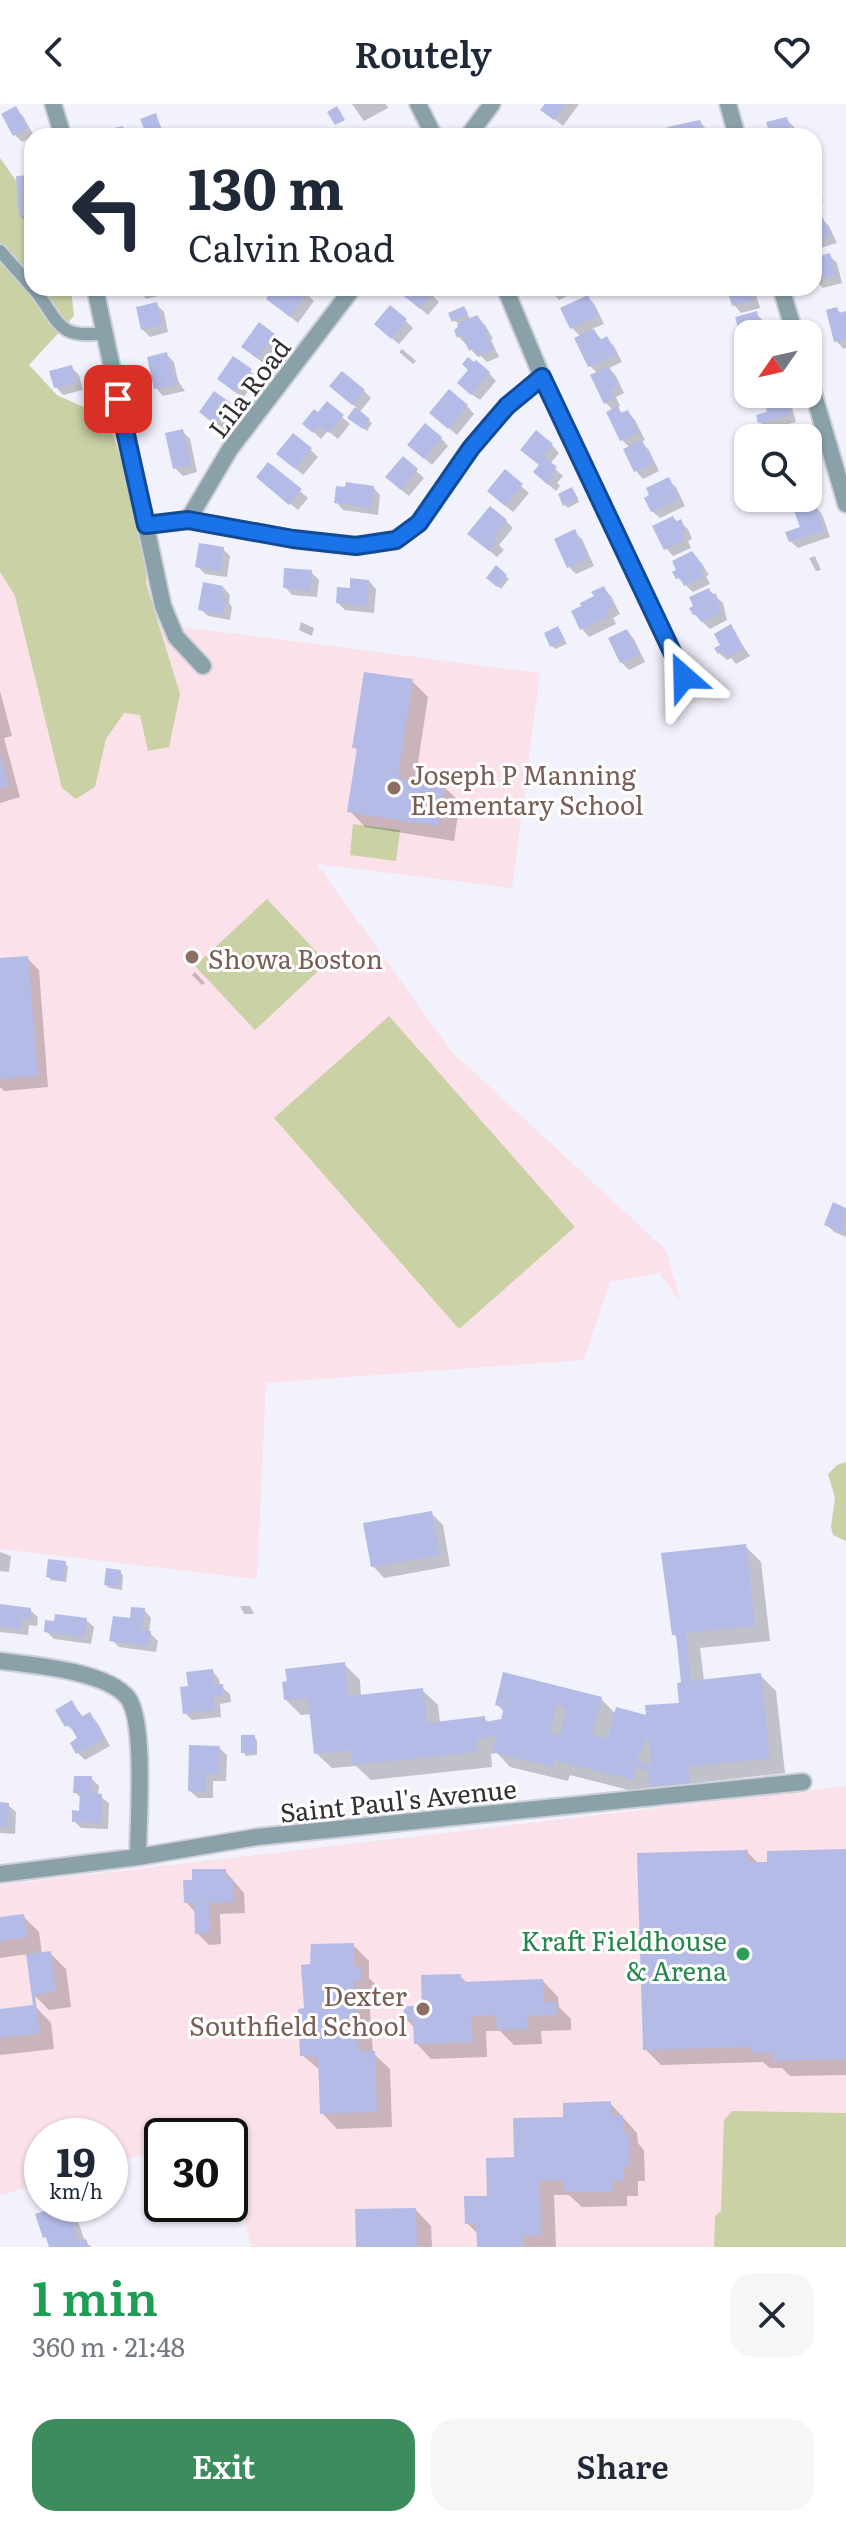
<!DOCTYPE html>
<html lang="en">
<head>
<meta charset="utf-8">
<style>
  body { margin:0; font-family:Literata,serif; background:#f6f6f7; color:#1f2937; height:100vh; display:flex; flex-direction:column; font-size:30px; white-space:nowrap }
  * { box-sizing:border-box; margin:0 }
  p { font-size:26px; color:#747a83 }
  .icon { flex:none; width:44px; height:44px; fill:none; stroke:currentColor; stroke-width:2; stroke-linecap:round; stroke-linejoin:round }
  .map { position:relative; height:2143px; overflow:hidden }
  .sheet { display:flex; flex-direction:column; background:#fff; flex:1 }
  .sheet>* { flex:none }
  .hud { position:absolute; left:24px; top:24px; width:798px; height:168px; border-radius:24px; box-shadow:0 2px 6px #0004; background:#fff; color:#1f2937; overflow:hidden }
  .needle { width:52px; rotate:236deg }
  .fabs { position:absolute; left:734px; top:216px; display:grid; gap:16px }
  .fabs a { display:grid; place-items:center; width:88px; height:88px; border-radius:16px; background:#fff; box-shadow:0 2px 6px #0004; font-size:40px }
  .speed { position:absolute; left:24px; top:2014px; display:flex; gap:16px; font-size:40px; font-weight:700; text-align:center }
  .speed>* { display:grid; place-content:center; width:104px; height:104px; border-radius:50%; background:#fff; box-shadow:0 2px 6px #0004; line-height:1 }
  .speed small { font-size:20px; font-weight:400 }
  .speed .limit { border:4px solid #111; border-radius:12px; background:#fff; color:#111 }
  .pin { position:absolute; display:grid; place-items:center; width:68px; height:68px; color:#fff; margin:-34px; border-radius:16px; box-shadow:0 4px 12px #0006 }
  .me { position:absolute; width:88px; margin:-44px; rotate:335deg; stroke-linejoin:round; filter:drop-shadow(0 0 6px #0008) }
  .turn { display:flex; align-items:center; gap:28px; height:168px; padding:0 32px; font-size:36px }
  .turn .icon { width:104px; height:104px; stroke-width:2.5 }
  .turn b { display:block; font-size:56px; line-height:68px }
  .round { display:grid; place-items:center; flex:none; width:84px; height:84px; border-radius:24px; background:#f6f6f7 }
  .summary { display:flex; align-items:center; justify-content:space-between; height:136px; padding:0 32px }
  h1 { font-size:48px; font-weight:600; line-height:60px; color:#1e9e55 }
  .button { display:flex; gap:16px; margin-top:auto; padding:16px 32px }
  .button a { flex:1; height:92px; border-radius:24px; background:#3c8c5d; color:#fff; font-size:32px; font-weight:600; line-height:92px; text-align:center }
  .button a+a { background:#f6f6f7; color:#1f2937 }
  header { display:flex; justify-content:space-between; align-items:center; height:104px; padding:0 32px; background:#fff; font-size:36px; font-weight:600 }
  .map>svg:first-child { display:block }
  .education { fill:#fbe1e9 }
  .green { fill:#c9d1a5 }
  .shadow { fill:#0003 }
  .building { fill:#b5bbe7; fill-rule:evenodd }
  .lines { fill:none; stroke-linecap:round; stroke-linejoin:round }
  .pedestrian-casing { stroke:#cecfd8; stroke-width:16 }
  .minor-casing { stroke:#cecfd8; stroke-width:20 }
  .pedestrian { stroke:#8aa1a9; stroke-width:12 }
  .minor { stroke:#8aa1a9; stroke-width:16 }
  .route-casing { stroke:#114b97; stroke-width:20 }
  .route { stroke:#1a73e8; stroke-width:14 }
  .education-dot { fill:#8d6e63; stroke:#fff; stroke-width:3 }
  .leisure-dot { fill:#2e9e5b; stroke:#fff; stroke-width:3 }
  .labels { text-anchor:middle; dominant-baseline:central; stroke-width:6; stroke-linejoin:round; paint-order:stroke }
  .street-label { font-size:26px; fill:#313135; stroke:#fff }
  .education-label { font-size:26px; fill:#785e54; stroke:#fff; text-anchor:start }
  .leisure-label { font-size:26px; fill:#27864d; stroke:#fff; text-anchor:end }
</style>
</head>
<body>
<header><svg class="icon" aria-label="back" viewBox="0 0 24 24"><path d="M15 5l-7 7 7 7"/></svg>Routely<svg class="icon" aria-label="heart" viewBox="0 0 24 24"><path d="M12 20l-8-8c-3-5 5-10 8-4 3-6 11-1 8 4z"/></svg></header>
<div class="map">
<svg width="846" height="2143" viewBox="0 0 846 2143">
  <rect width="100%" height="100%" fill="#f1f2fc"/>
  <path class="education" d="M0,295L111,307L160,523L199,525L540,569L512,784L317,760L451,947L666,1146L681,1199L659,1169L610,1178L584,1256L266,1279L257,1475L0,1445Z
    M846,1682V2143H251L230,2050V2032H226L225,2029L213,2032H162V2046L110,2060V2032H42V2079L0,2091V1781Z"/>
  <path class="green" d="M0,54L32,99V184H71L74,212L29,261L57,291L107,314L147,429L146,479L180,590L169,643L148,647L140,611L124,609L106,635L95,683L76,695L62,684L15,492L0,468Z
    M353,720L400,726L396,757L350,751Z
    M267,795L327,859L255,926L195,862Z
    M389,912L575,1123L459,1225L274,1014Z
    M846,1358V1437L833,1431L831,1423L835,1394L828,1370L837,1361Z
    M732,2007L846,2009V2143H714L715,2112L721,2107L724,2016Z"/>
  <path class="shadow" d="M352,0H386L388,4L364,17Z
    M544,0H579L563,22L543,6L546,2Z
    M16,5L23,12L34,32L22,38L14,30Z
    M155,12L163,27L151,32L148,29Z
    M786,15L794,23L796,32H772Z
    M700,18L707,26L709,32H673L670,29Z
    M814,66L823,97L814,99Z
    M32,73V119L29,120L21,112Z
    M814,113L817,116L821,114L829,122L837,139L814,146Z
    M829,151L837,159L842,179L823,184L815,176L814,155Z
    M138,184H164L166,190L146,195Z
    M277,184H307L310,188L308,191L314,197L298,219L268,195Z
    M404,184H435L437,187L433,192L439,198L428,211L409,195Z
    M549,184H578L579,186L559,196Z
    M729,184H754L760,204L741,209L734,201Z
    M588,193L595,201L604,220L592,225L603,237L607,235L614,242L622,258L609,264L616,272L624,289L616,293L620,302L617,304L623,310L628,308L635,316L645,336L641,338L649,346L659,367L643,375L636,367L626,346L630,344L622,336L613,306L605,298L598,270L590,262L577,235L581,233L572,224Z
    M156,200L164,208L168,228L150,233L142,225Z
    M464,204L471,216L477,214L485,221L493,235L491,236L499,253L487,258L481,252L478,253L459,233L456,227L461,225L458,219L453,216Z
    M836,205L842,210L846,209V244L844,245L836,237Z
    M756,210L764,217L767,230H748V242L744,237Z
    M405,216L413,224L399,240L384,228Z
    M274,231L281,238L265,260L251,250Z
    M402,245L416,257L413,260L399,248Z
    M167,251L174,258L178,277L185,287L163,292L156,284Z
    M71,263L79,271L83,286L63,291L56,283Z
    M471,266L489,269L496,277L480,296L467,287Z
    M250,267L258,274L243,294L227,282Z
    M748,267V287L742,282L739,270Z
    M364,287L371,294L359,309L372,319L367,327L350,314L357,304L339,290Z
    M215,289L238,308L224,327L209,315Z
    M776,290H784L790,296L796,318L768,325L760,318L770,309Z
    M467,302L474,310L457,331L440,317Z
    M342,313L350,320L338,335L328,327L321,335L305,320Z
    M182,327L190,335L197,368L183,372L175,364Z
    M441,334L448,342L432,361L417,348Z
    M552,341L559,349L550,360L563,372L557,379L560,382L556,387L543,376L541,362L530,353Z
    M311,346L318,353L303,371L287,357Z
    M403,355L424,374L409,392L395,381Z
    M268,360L308,394L298,406L266,380Z
    M668,376L676,383L685,402L660,414L652,407Z
    M521,382L529,389L513,408L497,395Z
    M373,383L380,391L378,411L343,406L336,398Z
    M575,389L579,398L568,404L565,401Z
    M815,402L822,410L830,433L798,444L790,437L802,424Z
    M673,414L688,425L692,435L688,437L691,444L673,452L666,444Z
    M506,417L513,424L499,441L504,446L497,453L477,437Z
    M574,428L582,435L594,462L576,470L569,463Z
    M223,445L230,452L227,473L205,470L197,462Z
    M815,452L821,466L816,467L809,454Z
    M700,457L709,471L706,472L710,480L693,488L678,474Z
    M496,464L509,475L501,485L488,474Z
    M311,468L319,476L317,493L292,491L285,483Z
    M369,477L376,485L374,509L345,506L338,499Z
    M223,483L230,491L229,499L232,503L230,516L208,512L200,505Z
    M603,484L611,492L620,510L613,514L616,520L589,533L582,525L596,493Z
    M709,486L723,499L727,516L710,525L694,510Z
    M301,518L314,524L312,532L299,526Z
    M730,523L750,552L736,560L731,554L727,556L719,549Z
    M558,524L567,540L555,545L552,542Z
    M627,527L634,535L645,558L629,566L621,558Z
    M412,577L428,593L415,678L444,683L460,698L454,737L365,723L350,707L359,648L354,643Z
    M0,587L12,632L4,634L20,693L0,699Z
    M27,854L39,866L48,983L4,987L0,983V856Z
    M195,868L205,879L202,881L192,871Z
    M834,1101L846,1106V1133L834,1128L826,1120Z
    M431,1409L443,1421L450,1462L384,1474L373,1462Z
    M745,1442L761,1458L770,1537L700,1544L704,1577L760,1571L776,1587L785,1669L703,1678L705,1694L668,1698L651,1681L648,1691L570,1671L568,1677L510,1663L497,1649L491,1650L492,1663L371,1676L356,1662L332,1664L316,1649L312,1610L301,1611L286,1596L344,1560L360,1576L361,1592L422,1586L438,1601L440,1619L484,1614L489,1619L503,1616L505,1609L497,1600L601,1595L616,1610L649,1614L682,1601L683,1580L678,1535L674,1530Z
    M0,1448L11,1452L9,1468L0,1467Z
    M65,1459L68,1463L66,1478L51,1476L48,1472Z
    M120,1468L123,1471L122,1486L109,1484L106,1481Z
    M0,1502L30,1506L38,1513L37,1522L29,1521L28,1531L0,1528Z
    M240,1502H250L254,1510H244Z
    M144,1506L151,1514L149,1528L158,1537L156,1548L119,1543L112,1536Z
    M86,1516L94,1523L91,1540L54,1535L46,1527Z
    M212,1567L219,1575L220,1582L230,1590L231,1598L220,1600L221,1613L192,1616L185,1609L190,1584Z
    M72,1599L84,1614L89,1611L97,1618L110,1642L85,1656L78,1649L80,1635L76,1628L66,1621Z
    M254,1633L257,1636V1651L246,1652L243,1648Z
    M219,1644L227,1651L226,1677H213V1694H198L190,1687Z
    M91,1674L99,1682L98,1691L109,1699L108,1725L81,1724L74,1717L81,1709L82,1695L75,1688Z
    M0,1700L8,1701L16,1708L15,1730L0,1729Z
    M846,1747V1971L790,1972L782,1964H770L763,1958L661,1961L645,1945L747,1748L759,1760Z
    M225,1767L244,1789L245,1809L220,1810L221,1840L209,1841L197,1829L196,1809L186,1798L194,1778Z
    M23,1812L39,1828L42,1850L50,1849L66,1865L71,1903L49,1906L33,1890L28,1850L0,1854V1815Z
    M353,1841L369,1857V1874L376,1881V1892H369L373,1949L390,1965L392,2023L337,2025L322,2009L321,1967L302,1951L312,1862Z
    M460,1872L468,1880L543,1877L558,1893L559,1903L571,1915V1926L541,1927L542,1940L514,1941L500,1927H486L487,1953L431,1955L416,1939L415,1924L406,1915L425,1903Z
    M36,1903L51,1919L54,1945L0,1951V1907Z
    M610,1999L637,2029L638,2039L644,2046L645,2077H638V2092H627V2102L582,2103L569,2091H554L556,2143H479V2131L467,2119L489,2094L516,2055L565,2015Z
    M65,2102L77,2114L85,2138L92,2143H50Z
    M416,2106L431,2122L432,2143H358Z"/>
  <path class="building" d="M545,0H566L554,16L540,6Z
    M16,2L28,24L13,32L1,10Z
    M337,2L345,16L335,21L327,8Z
    M156,9L161,24L146,30L140,15Z
    M787,13L792,32H770L766,18Z
    M700,16L705,32H678L677,28L668,30L667,23Z
    M123,22L125,32H98L97,28Z
    M32,71V112L19,113L16,72Z
    M822,112L831,131L814,138V115Z
    M830,149L836,171L814,177V153Z
    M274,184H302L308,188L290,213L266,195Z
    M402,184H427L433,189L420,205L399,188Z
    M727,184H750L753,196L732,202Z
    M588,191L598,212L570,225L560,204Z
    M157,198L162,221L141,226L136,203Z
    M390,201L407,215L391,235L374,220Z
    M464,202L468,210L452,218L448,209Z
    M837,203L839,209L846,207V235L834,238L826,206Z
    M757,207L763,230H748V237L742,238L735,213Z
    M477,211L488,227L485,228L493,245L478,252L474,244L469,247L462,231L457,234L454,226L458,223L457,220Z
    M259,218L275,230L257,254L241,243Z
    M594,225L600,236L607,232L616,250L588,263L574,234Z
    M167,248L173,274L177,273L179,280L154,285L147,253Z
    M233,252L252,265L235,288L217,275Z
    M468,253L474,258L476,256L490,268L471,291L457,279L468,266L462,260Z
    M72,261L77,279L54,284L49,267Z
    M609,262L618,282L610,286L614,294L604,300L590,271Z
    M342,267L365,286L352,301L329,282Z
    M449,285L468,301L448,325L429,309Z
    M214,287L231,299L215,321L199,308Z
    M769,290H784L790,311L758,319L756,311L767,308L763,291Z
    M327,297L344,311L329,329L319,321L313,329L302,320L314,305L318,308Z
    M618,302L621,309L628,306L639,328L620,337L606,308Z
    M355,303L370,315L363,325L347,314Z
    M425,319L442,333L424,355L407,341Z
    M794,323L797,334H776L774,328Z
    M183,325L191,361L173,365L165,329Z
    M536,326L553,340L543,352L557,363L550,371L554,373L548,381L533,368L539,361L520,346Z
    M293,329L312,344L295,365L276,350Z
    M642,336L653,360L634,368L623,345Z
    M403,352L418,365L401,386L385,373Z
    M268,358L302,385L289,401L256,373Z
    M505,365L523,380L505,402L487,387Z
    M669,373L679,394L651,408L644,394L649,391L646,384Z
    M346,378L374,382L371,404L334,399L336,382L345,383Z
    M572,383L578,395L563,402L558,390Z
    M815,400L824,426L789,438L785,428L800,423L794,407Z
    M490,402L507,416L493,433L498,437L489,447L467,430Z
    M673,412L676,418L681,415L686,427L682,429L685,436L664,446L652,422Z
    M575,425L588,454L567,464L554,435Z
    M199,439L224,443L220,467L195,463Z
    M692,447L704,463L700,464L704,472L684,482L680,473L676,475L672,468L676,466L672,457Z
    M496,461L507,471L497,483L486,474Z
    M284,464L312,466L310,487L283,484Z
    M350,474L369,476L367,502L336,499L337,483L350,484Z
    M203,478L223,482L222,493H226L223,510L198,506Z
    M604,482L614,503L607,506L609,512L580,526L571,507L581,502L580,499L594,492L591,488Z
    M709,484L712,491L716,489L721,509L701,518L696,510L693,511L689,504L693,502L689,493Z
    M731,520L744,544L727,554L723,547L718,550L714,544L720,541L714,530Z
    M558,522L565,536L550,543L544,529Z
    M627,525L639,550L620,559L608,534Z
    M364,568L413,575L398,674L445,681L438,722L347,708L357,644H352Z
    M0,650L9,682L0,684Z
    M28,852L38,972L0,975V854Z
    M833,1098L846,1104L843,1129L824,1121Z
    M432,1407L440,1451L371,1463L363,1419Z
    M746,1440L755,1522L686,1529L691,1577L761,1569L770,1654L688,1663L690,1679L650,1683L648,1667L636,1664L633,1676L554,1656L553,1663L492,1648L496,1632L476,1635L477,1648L353,1661L351,1646L314,1650L308,1594L284,1596L282,1578L287,1577L285,1565L345,1558L348,1592L423,1584L427,1619L485,1612V1618L501,1615L504,1604L495,1601L503,1568L602,1593L592,1631L608,1635L616,1603L646,1611L645,1601L679,1599L677,1579L681,1578L676,1531H672L661,1449ZM557,1601L566,1603L560,1631L550,1629ZM648,1632L652,1661L636,1657Z
    M48,1455L66,1457L63,1476L46,1473Z
    M106,1464L121,1466L119,1483L104,1481Z
    M0,1500L31,1504L30,1515L22,1514L21,1525L0,1522Z
    M131,1503L145,1504L142,1526L151,1527L149,1542L109,1537L113,1512L130,1514Z
    M55,1510L87,1514L84,1533L44,1528L45,1516L54,1517Z
    M213,1565L214,1581L223,1580L224,1591L213,1593L215,1606L183,1610L180,1583L188,1582L186,1568Z
    M72,1596L81,1613L90,1608L104,1634L76,1650L70,1639L77,1634L69,1620L65,1623L55,1606Z
    M241,1631H255V1649H241Z
    M189,1641L220,1642L219,1670H206V1688L188,1687Z
    M74,1672H92L91,1689L102,1690L101,1719L72,1718V1706L79,1707L80,1689H73Z
    M0,1698L9,1699L8,1723H0Z
    M846,1745V1955L773,1957V1949H752V1943L643,1946L637,1749L748,1746V1758H767V1747Z
    M192,1765H226V1775H233L234,1798L209,1799L210,1829L195,1830L194,1798L184,1799L183,1776H192Z
    M24,1810L27,1833L0,1837V1813Z
    M354,1839V1863H361V1877H354L359,1947H375L377,2008L320,2010L318,1953L300,1952L298,1905L304,1904L301,1861L310,1860L311,1840Z
    M51,1847L56,1888L35,1891L40,1929L0,1934V1905L33,1901L26,1850Z
    M461,1870V1878L543,1875L544,1898H556L557,1911L527,1912V1925L497,1926L496,1911L471,1912L473,1938L414,1940L413,1915L404,1916V1902H422L421,1871Z
    M611,1997V2012L623,2011V2029H629L630,2062H624V2077H612L613,2088H564V2076L540,2077L541,2131L524,2132V2143H477L476,2120H465L464,2092H487L486,2054L514,2053L513,2014L563,2013V1999Z
    M66,2100L78,2138L86,2135L89,2143H49L46,2133L43,2134L35,2110Z
    M416,2104L417,2143H356L355,2105Z"/>
  <g class="lines">
    <defs>
      <path id="pedestrian" d="M0,147L32,183
        M33,184C60,216 55,236 104,229"/>
      <path id="minor" d="M53,0L63,32
        M418,0L434,32
        M728,0L737,32
        M468,32L492,0
        M95,184L163,502L176,533L203,562
        M505,184L542,273L684,573
        M781,184L795,230
        M808,271L846,400
        M188,416L230,345L353,184
        M146,421L188,416L293,435L356,442L396,436L419,419L471,344L507,302L542,273
        M0,1557C33,1561 107,1567 128,1594C146,1619 138,1719 138,1753
        M0,1770L138,1753L257,1733L803,1678"/>
    </defs>
    <use href="#pedestrian" class="pedestrian-casing"/>
    <use href="#minor" class="minor-casing"/>
    <use href="#pedestrian" class="pedestrian"/>
    <use href="#minor" class="minor"/>
  </g>
  <g class="lines">
    <defs>
      <path id="route" d="M118,295L146,421L188,416L293,435L356,442L396,436L419,419L471,344L507,302L542,273L684,573"/>
    </defs>
    <use href="#route" class="route-casing"/>
    <use href="#route" class="route"/>
  </g>
  <g class="education-dot">
    <circle cx="394" cy="684" r="8"/>
    <circle cx="192" cy="853" r="8"/>
    <circle cx="423" cy="1905" r="8"/>
  </g>
  <circle class="leisure-dot" cx="743" cy="1850" r="8"/>
  <g class="labels">
    <g class="street-label">
      <text transform="translate(248 283) rotate(-53)">Lila Road</text>
      <text transform="translate(398 1695) rotate(-6)">Saint Paul's Avenue</text>
    </g>
    <g class="education-label">
      <text x="410" y="669">Joseph P Manning<tspan x="410" dy="30">Elementary School</tspan></text>
      <text x="208" y="853">Showa Boston</text>
      <text x="407" y="1890" text-anchor="end">Dexter<tspan x="407" dy="30">Southfield School</tspan></text>
    </g>
    <g class="leisure-label">
      <text x="727" y="1835">Kraft Fieldhouse<tspan x="727" dy="30">&amp; Arena</tspan></text>
    </g>
  </g>
</svg>
<div class="fabs">
<a><svg class="needle" viewBox="-14 -14 28 28"><path d="M0-13l5 13h-10z" fill="#e53935"/><path d="M0 13l5-13h-10z" fill="#747a83"/></svg></a>
<a><svg class="icon" aria-label="search" viewBox="0 0 24 24"><circle cx="10" cy="10" r="6"/><path d="M15 15l6 6"/></svg></a>
</div>
<div class="speed"><div>19<small>km/h</small></div><div class="limit">30</div></div>
<div class="pin" style="left:118px;top:295px;background:#d93025"><svg class="icon" aria-label="arrive" viewBox="0 0 24 24"><path d="M6 21V4h12l-3 4 3 4H6"/></svg></div>
<svg class="me" style="left:684px;top:573px" viewBox="-20 -20 40 40"><path d="M0-17L14 15 0 8-14 15z" fill="#1a73e8" stroke="#fff" stroke-width="4"/></svg>
<div class="hud">
<div class="turn"><svg class="icon" aria-label="left" viewBox="0 0 24 24"><path d="M17 20v-9H6M10 6l-5 5 5 5"/></svg><div><b>130 m</b>Calvin Road</div></div>
</div>
</div>
<section class="sheet">
<div class="summary"><div><h1>1 min</h1><p>360 m · 21:48</p></div><a class="round"><svg class="icon" aria-label="close" viewBox="0 0 24 24"><path d="M6 6l12 12M18 6L6 18"/></svg></a></div>
<div class="button"><a>Exit</a><a>Share</a></div>
</section>
</body>
</html>
